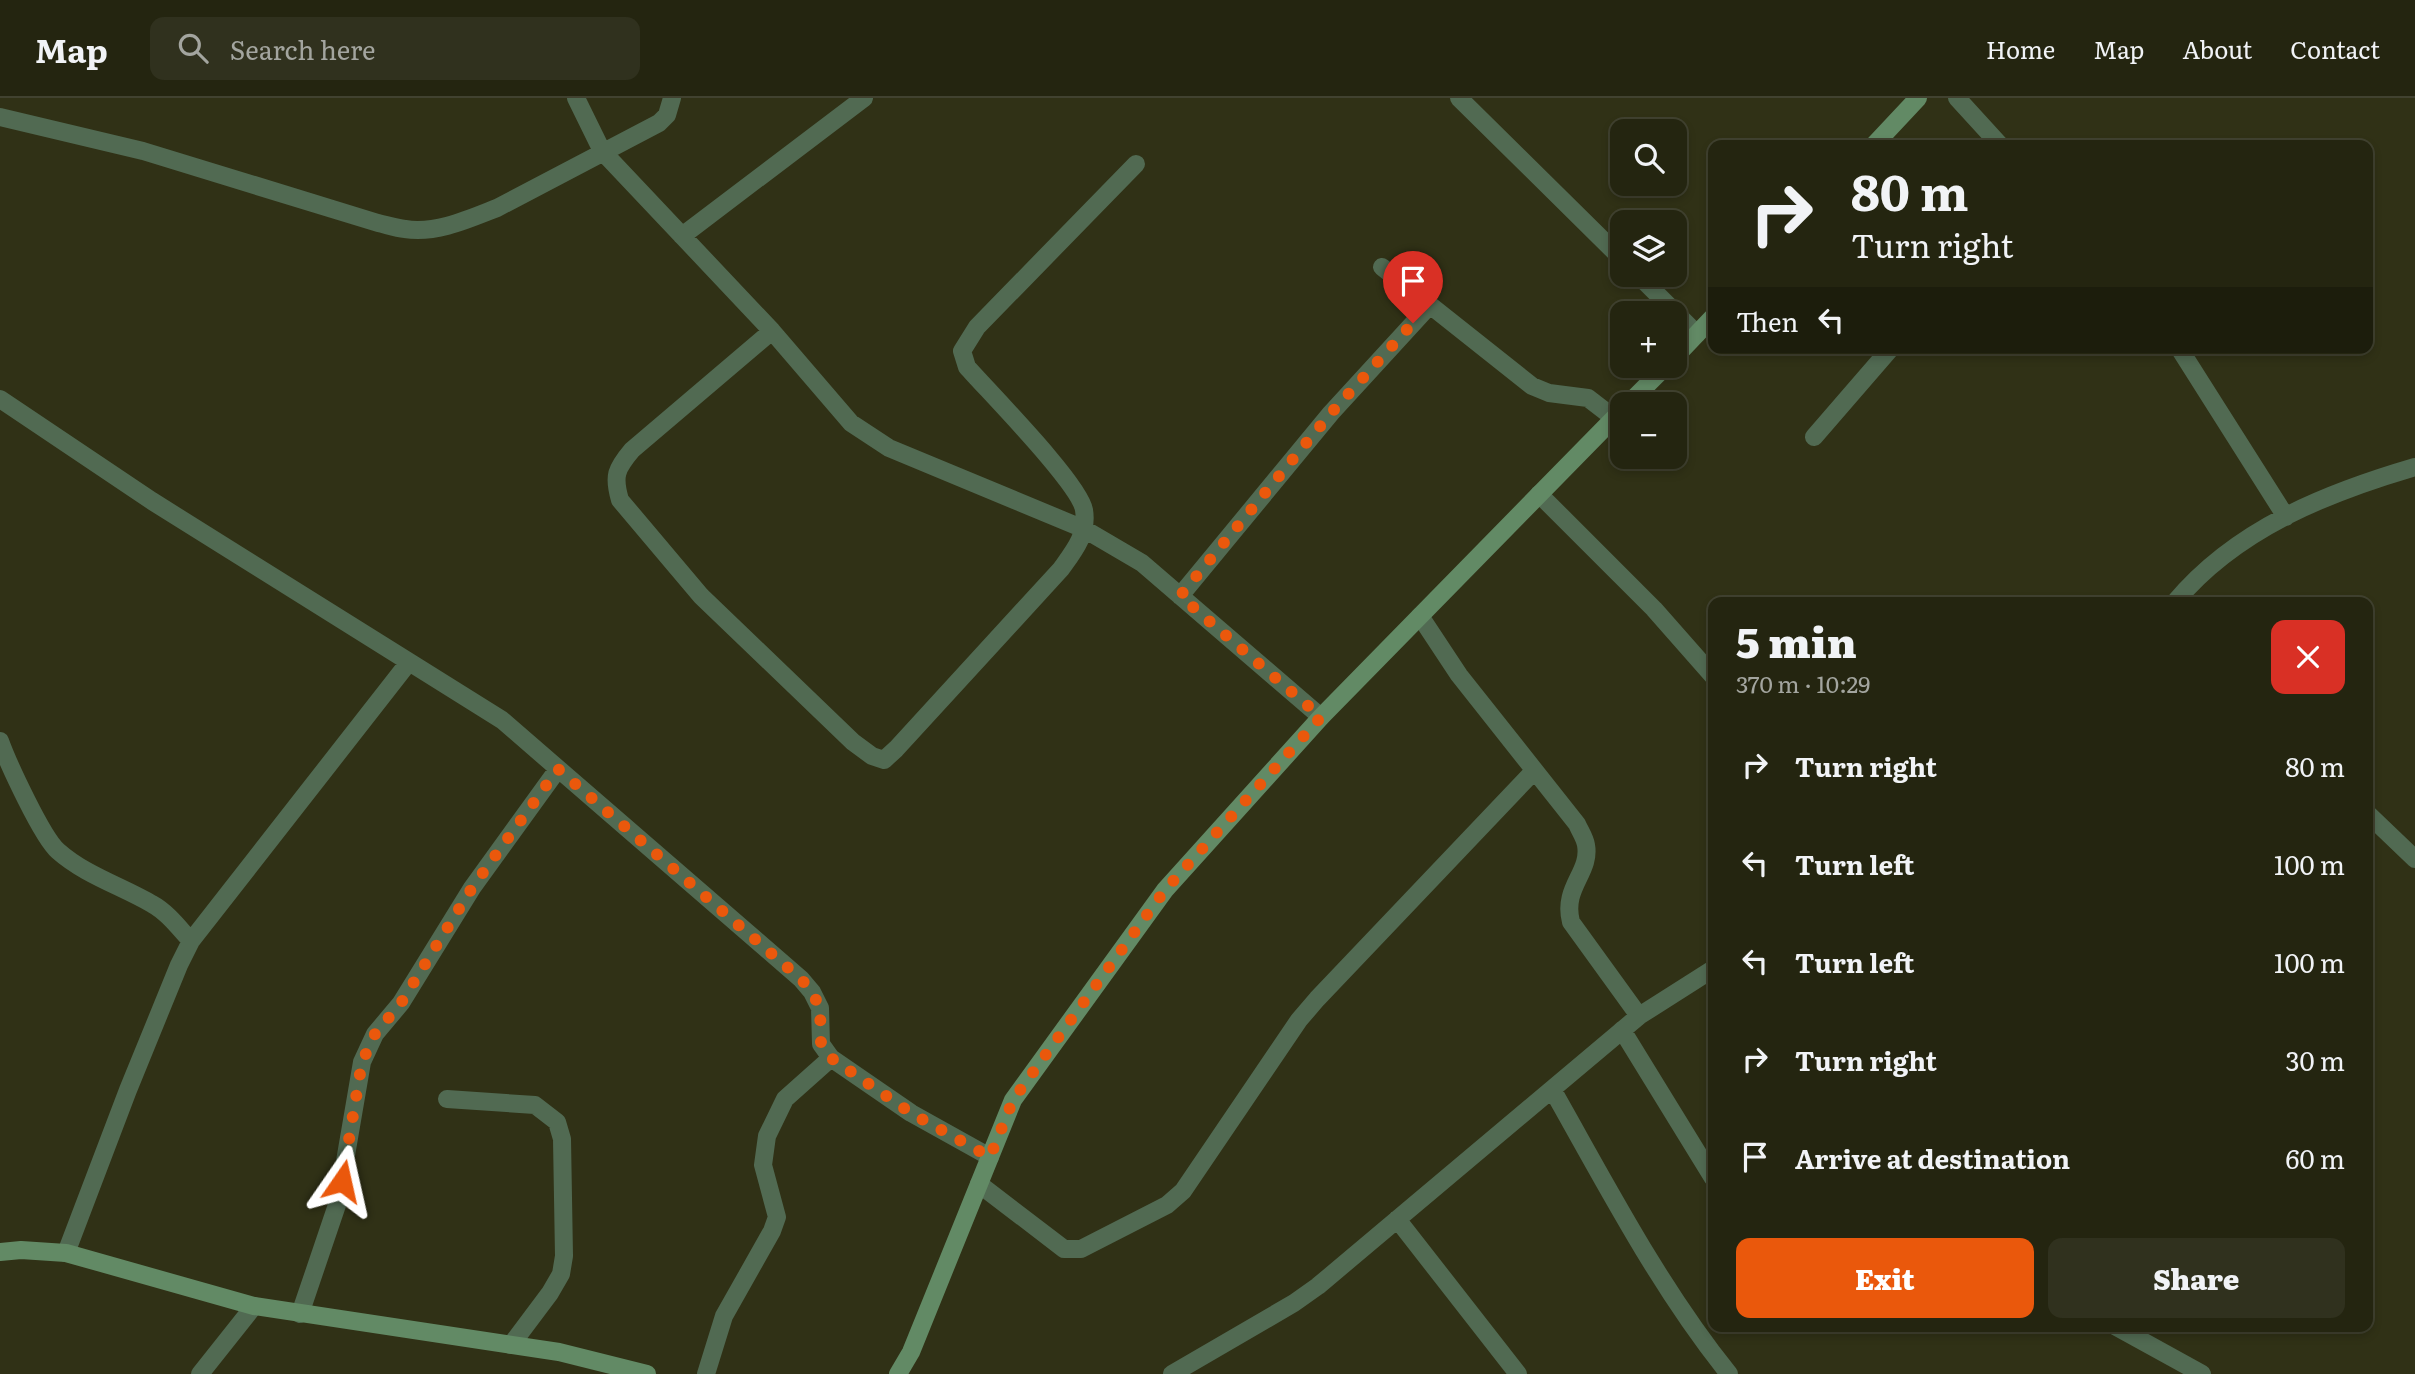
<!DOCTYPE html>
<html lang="en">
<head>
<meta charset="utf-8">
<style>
  body { margin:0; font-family:Literata,serif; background:#30311e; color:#f1f3f6; height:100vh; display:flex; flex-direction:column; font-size:26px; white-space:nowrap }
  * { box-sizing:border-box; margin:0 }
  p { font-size:23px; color:#a3a59f }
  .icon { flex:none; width:38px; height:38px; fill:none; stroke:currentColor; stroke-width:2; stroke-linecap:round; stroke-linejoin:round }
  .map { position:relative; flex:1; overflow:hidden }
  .details { position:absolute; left:1708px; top:499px; width:665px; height:735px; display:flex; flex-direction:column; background:#242510; border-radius:14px; box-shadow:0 4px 10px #0003,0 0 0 2px #414230 }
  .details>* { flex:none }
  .top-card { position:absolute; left:1708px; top:42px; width:665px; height:214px; border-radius:14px; box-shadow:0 4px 10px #0003,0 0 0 2px #414230; background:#242510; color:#f1f3f6; overflow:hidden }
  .tools { position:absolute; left:1610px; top:21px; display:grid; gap:14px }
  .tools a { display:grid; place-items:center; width:77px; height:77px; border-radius:14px; background:#242510; box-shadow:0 4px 10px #0003,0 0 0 2px #414230; font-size:35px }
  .pin { position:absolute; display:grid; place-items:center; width:60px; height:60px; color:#fff; margin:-72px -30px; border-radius:50% 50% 50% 0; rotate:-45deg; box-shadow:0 0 7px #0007 }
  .pin .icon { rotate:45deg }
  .me { position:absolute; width:77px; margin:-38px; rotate:11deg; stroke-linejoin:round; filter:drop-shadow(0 0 5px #0008) }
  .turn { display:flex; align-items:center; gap:24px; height:147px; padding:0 28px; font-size:32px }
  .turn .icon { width:91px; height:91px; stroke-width:2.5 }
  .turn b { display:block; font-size:49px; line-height:60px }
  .then { display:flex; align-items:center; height:66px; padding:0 28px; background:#0003; gap:14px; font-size:26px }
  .round { display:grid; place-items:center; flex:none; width:74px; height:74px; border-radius:14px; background:#30311e }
  .overview { display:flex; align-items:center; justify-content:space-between; height:119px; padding:0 28px }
  h1 { font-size:42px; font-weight:800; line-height:52px }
  .cta { display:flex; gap:14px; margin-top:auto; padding:14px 28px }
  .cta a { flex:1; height:80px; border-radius:14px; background:#ea580c; color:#fff; font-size:28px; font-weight:800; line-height:80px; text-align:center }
  .cta a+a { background:#30311e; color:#f1f3f6 }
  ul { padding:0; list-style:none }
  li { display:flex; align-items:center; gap:21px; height:98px; padding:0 28px }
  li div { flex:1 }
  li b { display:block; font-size:26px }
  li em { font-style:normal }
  header { display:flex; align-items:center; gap:42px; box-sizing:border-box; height:98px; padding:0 35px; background:#242510; border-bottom:2px solid #414230 }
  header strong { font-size:33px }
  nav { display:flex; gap:38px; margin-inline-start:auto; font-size:24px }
  .search { width:490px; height:63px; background:#30311e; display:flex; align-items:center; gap:18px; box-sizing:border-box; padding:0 24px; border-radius:14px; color:#a3a59f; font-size:26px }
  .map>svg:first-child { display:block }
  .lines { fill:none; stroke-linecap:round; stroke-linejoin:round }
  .street { stroke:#516a52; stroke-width:18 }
  .secondary { stroke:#628a65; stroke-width:18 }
  .route { stroke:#ea580c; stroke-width:12; stroke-dasharray:0 21.6 }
</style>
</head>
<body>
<header>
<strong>Map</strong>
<div class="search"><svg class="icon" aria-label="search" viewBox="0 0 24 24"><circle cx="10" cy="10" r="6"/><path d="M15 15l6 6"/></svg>Search here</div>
<nav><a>Home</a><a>Map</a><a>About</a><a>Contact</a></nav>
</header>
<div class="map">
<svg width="2415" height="1276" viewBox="0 0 2415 1276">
  <rect width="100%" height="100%" fill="#303116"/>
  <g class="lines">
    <path class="street" d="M576,0L602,53L772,233L851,325L889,350L1084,431L1142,465L1321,619
      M1459,0L1622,161
      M1957,0L2000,47
      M0,19L143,53L378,125C387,127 396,130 405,131C436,136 469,121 497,110L659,25L667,17L672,0
      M682,138L864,0
      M1382,169L1532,288L1549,295L1588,300L1614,320
      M1638,177L1697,236
      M772,233L632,352C616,371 613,378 620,402L701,498L853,644L872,658L884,662L896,651L1061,471C1074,453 1088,436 1084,412C1080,386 989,294 967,269L962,253L977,229L1136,66
      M2179,250L2286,419
      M0,301L152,403L502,622L801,881L812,894L820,910L821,946L831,960L911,1015L990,1059
      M1814,339L1891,250
      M1539,396L1654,511L1713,578
      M1180,498L1331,315L1430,207
      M2175,504C2236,431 2326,395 2415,369
      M1420,518L1459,577L1577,726C1580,733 1585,740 1586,747C1591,775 1562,789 1571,824L1639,918
      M0,643C8,665 42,739 58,753C85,777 121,788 152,806C167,814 179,830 191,843
      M2368,716L2415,761
      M1622,932L1713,1080
      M1552,991C1607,1088 1659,1189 1729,1276
      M447,1001L535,1007L557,1024L562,1041L564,1158L561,1176L550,1195L511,1247
      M979,1086L1064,1151H1081L1167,1107L1183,1093L1299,922L1317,901L1534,673
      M1397,1121L1518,1276
      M66,1155L128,992L179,867L191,843L409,564
      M300,1216L338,1104L362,964L375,936L401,905L472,790L558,671
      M2115,1228L2202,1276
      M200,1276L254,1208
      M706,1276L724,1218L772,1133L777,1119L763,1067L767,1038L785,1001L831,960
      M1172,1276L1294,1205L1318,1188L1639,918L1713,871"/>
    <path class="secondary" d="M1874,47L1918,0
      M1675,259L1713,219
      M1628,306L1666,268
      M0,1154L21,1152L66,1155L254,1208L559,1254L647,1276
      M898,1276L911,1254L1013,1002L1165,792L1321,619L1622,312"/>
  </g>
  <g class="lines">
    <path class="route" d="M342,1083L362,964L375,936L401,905L472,790L558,671L801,881L812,894L820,910L821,946L831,960L911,1015L990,1059L1013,1002L1165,792L1321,619L1180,498L1331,315L1413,225"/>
  </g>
</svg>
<div class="tools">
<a><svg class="icon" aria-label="search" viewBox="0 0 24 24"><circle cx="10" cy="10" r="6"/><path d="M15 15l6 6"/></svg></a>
<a><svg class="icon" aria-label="layers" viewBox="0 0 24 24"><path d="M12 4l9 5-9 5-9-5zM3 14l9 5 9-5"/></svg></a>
<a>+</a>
<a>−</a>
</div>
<div class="pin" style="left:1413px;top:225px;background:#d93025"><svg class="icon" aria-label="arrive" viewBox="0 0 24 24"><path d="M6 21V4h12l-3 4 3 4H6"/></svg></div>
<svg class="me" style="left:342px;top:1083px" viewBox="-20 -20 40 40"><path d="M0-17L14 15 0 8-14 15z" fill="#ea580c" stroke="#fff" stroke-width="4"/></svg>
<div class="top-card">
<div class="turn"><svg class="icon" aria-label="right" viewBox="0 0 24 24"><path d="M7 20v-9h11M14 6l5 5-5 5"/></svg><div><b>80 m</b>Turn right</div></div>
<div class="then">Then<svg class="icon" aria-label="left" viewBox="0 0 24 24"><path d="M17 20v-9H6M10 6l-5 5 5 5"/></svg></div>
</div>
<section class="details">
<div class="overview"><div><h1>5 min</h1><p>370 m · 10:29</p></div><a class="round" style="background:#d93025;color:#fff"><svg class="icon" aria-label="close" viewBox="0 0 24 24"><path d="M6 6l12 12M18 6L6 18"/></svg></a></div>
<ul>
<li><svg class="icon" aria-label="right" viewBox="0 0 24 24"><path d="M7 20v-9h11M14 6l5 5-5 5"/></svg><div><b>Turn right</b></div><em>80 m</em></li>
<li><svg class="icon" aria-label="left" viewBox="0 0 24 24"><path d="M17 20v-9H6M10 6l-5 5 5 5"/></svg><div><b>Turn left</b></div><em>100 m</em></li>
<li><svg class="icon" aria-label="left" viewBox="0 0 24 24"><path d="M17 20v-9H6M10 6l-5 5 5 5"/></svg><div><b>Turn left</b></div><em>100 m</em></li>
<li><svg class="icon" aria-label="right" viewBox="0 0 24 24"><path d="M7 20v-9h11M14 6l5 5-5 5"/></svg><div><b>Turn right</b></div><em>30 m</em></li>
<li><svg class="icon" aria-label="arrive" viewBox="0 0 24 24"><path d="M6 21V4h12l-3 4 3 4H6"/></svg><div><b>Arrive at destination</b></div><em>60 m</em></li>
</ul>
<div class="cta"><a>Exit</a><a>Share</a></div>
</section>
</div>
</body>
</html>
